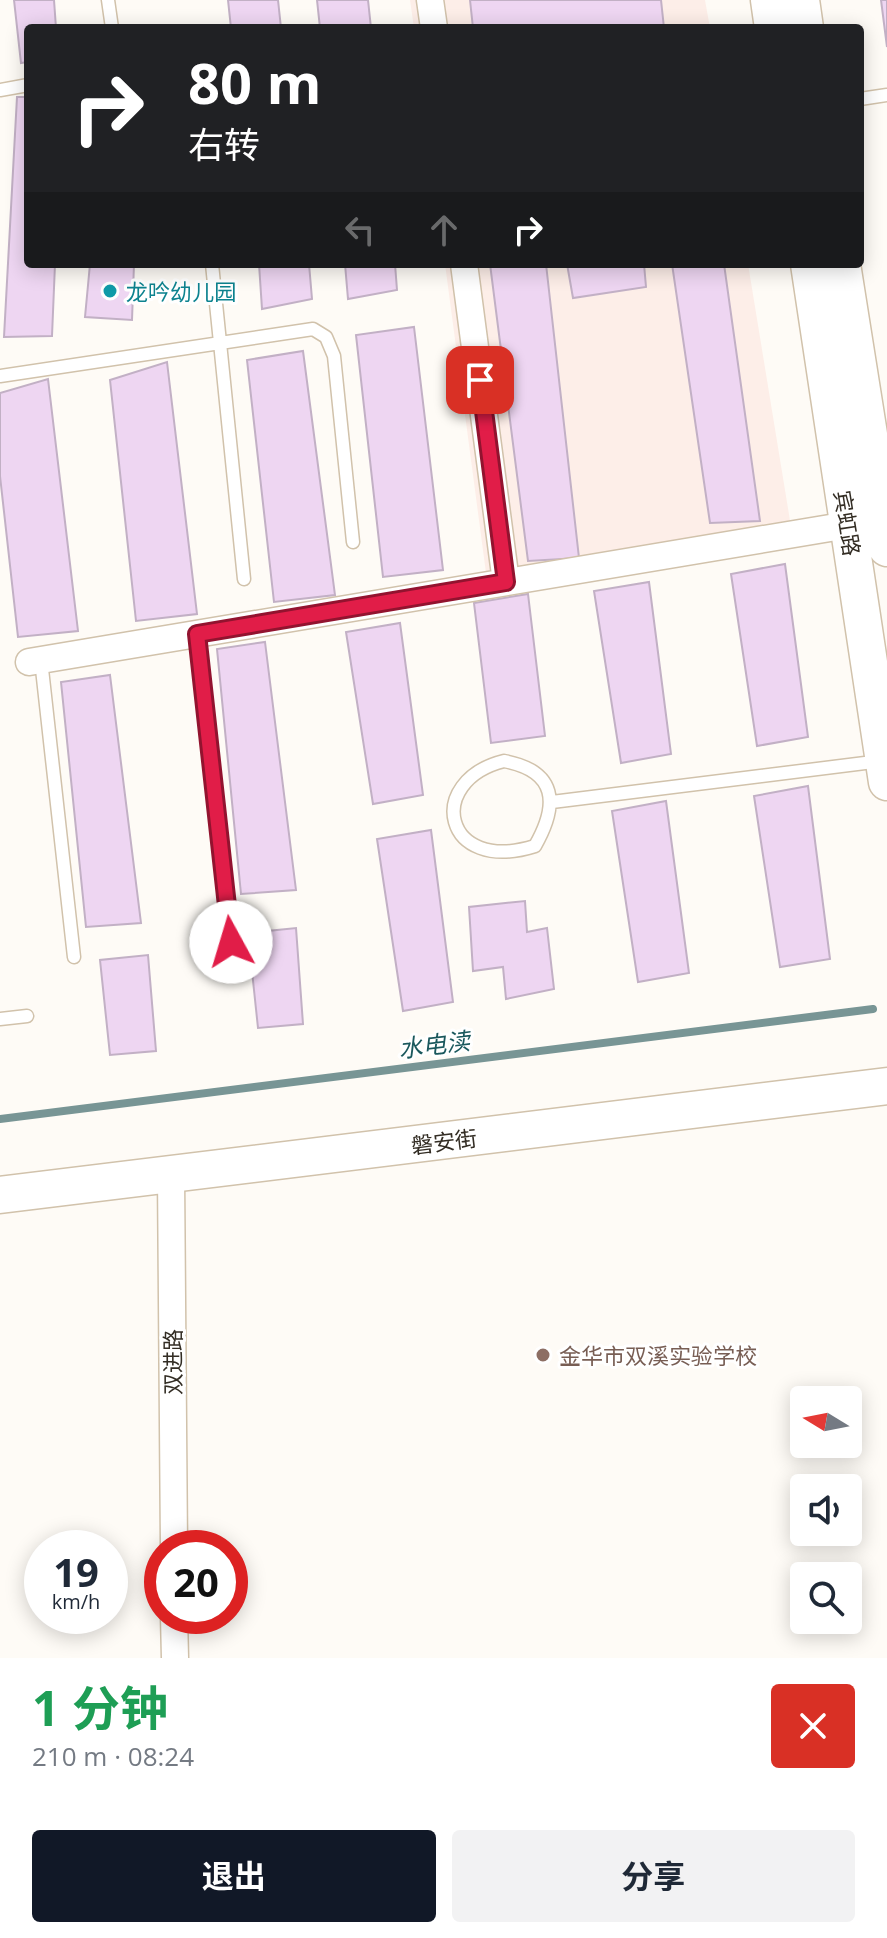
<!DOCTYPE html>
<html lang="zh">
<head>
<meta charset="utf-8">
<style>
  body { margin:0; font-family:"Open Sans","Noto Sans SC",sans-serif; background:#f2f2f3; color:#1f2937; height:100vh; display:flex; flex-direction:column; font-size:30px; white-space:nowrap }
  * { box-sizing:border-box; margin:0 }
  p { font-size:26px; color:#747a83 }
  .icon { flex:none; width:44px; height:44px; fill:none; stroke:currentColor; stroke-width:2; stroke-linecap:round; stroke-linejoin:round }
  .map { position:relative; height:1658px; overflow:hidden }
  .sheet { display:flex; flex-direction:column; background:#fff; flex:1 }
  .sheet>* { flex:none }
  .hud { position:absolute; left:24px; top:24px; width:840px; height:244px; border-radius:8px; box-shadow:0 4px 20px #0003; background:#202124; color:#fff; overflow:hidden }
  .needle { width:52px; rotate:280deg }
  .controls { position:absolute; left:790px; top:1386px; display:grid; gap:16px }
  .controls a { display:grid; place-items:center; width:72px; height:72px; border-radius:8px; background:#fff; box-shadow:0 4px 20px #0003; font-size:40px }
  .speed { position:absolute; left:24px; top:1530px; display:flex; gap:16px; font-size:40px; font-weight:700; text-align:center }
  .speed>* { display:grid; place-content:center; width:104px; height:104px; border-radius:50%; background:#fff; box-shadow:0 4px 20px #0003; line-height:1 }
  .speed small { font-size:20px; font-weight:400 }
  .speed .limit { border:12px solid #d22; background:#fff; color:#111 }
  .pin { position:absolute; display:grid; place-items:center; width:68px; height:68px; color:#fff; margin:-34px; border-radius:16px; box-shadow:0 4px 12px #0006 }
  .me { position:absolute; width:88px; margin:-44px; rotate:354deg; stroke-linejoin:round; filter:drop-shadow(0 0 6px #0008) }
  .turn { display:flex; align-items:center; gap:28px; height:168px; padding:0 32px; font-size:36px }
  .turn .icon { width:104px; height:104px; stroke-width:2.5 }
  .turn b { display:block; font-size:56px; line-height:68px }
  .lanes { display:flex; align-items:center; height:76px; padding:0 32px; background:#0003; justify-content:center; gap:40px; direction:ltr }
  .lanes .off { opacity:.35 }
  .round { display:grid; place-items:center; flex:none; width:84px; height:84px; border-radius:8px; background:#f2f2f3 }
  .headline { display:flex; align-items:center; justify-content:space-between; height:136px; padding:0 32px }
  h1 { font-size:48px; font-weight:700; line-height:60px; color:#1e9e55 }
  .primary-button { display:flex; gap:16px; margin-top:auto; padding:16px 32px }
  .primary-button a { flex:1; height:92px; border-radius:8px; background:#111827; color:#fff; font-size:32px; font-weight:700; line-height:92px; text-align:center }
  .primary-button a+a { background:#f2f2f3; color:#1f2937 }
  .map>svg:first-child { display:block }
  .commercial { fill:#fdeee8 }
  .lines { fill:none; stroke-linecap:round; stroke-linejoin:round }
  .stream { stroke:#789595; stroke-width:8 }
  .building { fill:#eed6f2; stroke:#c2b0c5; stroke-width:2 }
  .lane-casing { stroke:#d1c2ab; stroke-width:15 }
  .street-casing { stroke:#d1c2ab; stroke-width:29 }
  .secondary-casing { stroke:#d1c2ab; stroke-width:39 }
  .lane { stroke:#fff; stroke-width:12 }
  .street { stroke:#fff; stroke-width:26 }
  .secondary { stroke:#fff; stroke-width:36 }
  .route-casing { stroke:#92132f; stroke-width:20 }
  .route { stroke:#e11d48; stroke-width:14 }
  .culture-dot { fill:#0f9aa8; stroke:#fff; stroke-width:3 }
  .education-dot { fill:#8d6e63; stroke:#fff; stroke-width:3 }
  .labels { text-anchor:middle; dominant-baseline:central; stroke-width:6; stroke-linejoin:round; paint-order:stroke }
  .culture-label { font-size:22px; fill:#0d838f; stroke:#fff; text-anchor:start }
  .street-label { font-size:22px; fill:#332d24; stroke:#fff }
  .education-label { font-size:22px; fill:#785e54; stroke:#fff; text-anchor:start }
  .water-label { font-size:24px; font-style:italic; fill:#1a585d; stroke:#fff }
</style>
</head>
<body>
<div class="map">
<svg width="887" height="1658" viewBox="0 0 887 1658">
  <rect width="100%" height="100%" fill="#fefbf6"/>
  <path class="commercial" d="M410,0H705L710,28H414Z
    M445,264H748L794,545L486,573Z"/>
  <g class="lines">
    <path class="stream" d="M0,1119L873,1009"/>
  </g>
  <path class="building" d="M14,0H54L56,28H28V62L21,63Z
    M228,0H278L281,28H231Z
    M317,0H368L371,28H320Z
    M470,0H661L664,28H473Z
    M881,0H887V47Z
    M17,97H28V264H55L52,336L4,337Z
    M90,264H134L132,320L85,317Z
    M259,264H309L312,299L262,309Z
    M345,264H395L397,290L348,299Z
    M490,264H546L579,558L528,561Z
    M567,264H644L646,287L573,298Z
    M672,264H724L760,521L710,523Z
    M414,327L443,570L383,577L356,335Z
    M303,351L335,595L274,602L247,360Z
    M167,362L197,614L136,621L110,380Z
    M48,379L78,631L18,637L0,476V393Z
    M785,564L808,737L757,746L731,574Z
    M649,582L671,754L621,763L594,591Z
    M528,594L545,736L491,743L474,603Z
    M400,623L423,795L373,804L346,632Z
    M265,642L296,890L241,894L217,649Z
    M110,675L141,923L86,927L61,682Z
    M808,786L830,959L780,967L754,796Z
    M666,801L689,973L638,982L612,811Z
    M431,830L453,1002L403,1011L377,839Z
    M525,901L527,932L547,928L554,989L506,999L503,967L473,971L469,907Z
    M296,928L303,1024L258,1028L248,933Z
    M148,955L156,1051L110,1055L100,960Z"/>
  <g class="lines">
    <defs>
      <path id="lane" d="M108,0L112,28
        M0,90L28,85
        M860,99L887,95
        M212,264L244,579
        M0,376L313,329L326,337L334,356L353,542
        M197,634L231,942
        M41,660L74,957
        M504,761C557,771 559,804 535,846C443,875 424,781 504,761Z
        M552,802L881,761
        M0,1019L27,1016"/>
      <path id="street" d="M430,0L434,28
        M464,264L506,582
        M29,662L848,525
        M171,1175L174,1548
        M174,1616L175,1658"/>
      <path id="secondary" d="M769,0L773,28
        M801,0L805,28
        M809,264L887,782
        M842,264L887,548
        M0,1195L887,1086"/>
    </defs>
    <use href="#lane" class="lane-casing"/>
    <use href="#street" class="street-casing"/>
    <use href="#secondary" class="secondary-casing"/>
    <use href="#lane" class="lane"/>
    <use href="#street" class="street"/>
    <use href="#secondary" class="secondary"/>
  </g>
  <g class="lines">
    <defs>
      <path id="route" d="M231,942L197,634L506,582L480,380"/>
    </defs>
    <use href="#route" class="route-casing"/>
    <use href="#route" class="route"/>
  </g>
  <circle class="culture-dot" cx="110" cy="291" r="8"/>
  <circle class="education-dot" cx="543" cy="1355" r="8"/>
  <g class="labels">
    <g class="culture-label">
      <text x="126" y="291">龙吟幼儿园</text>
    </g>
    <g class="street-label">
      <text transform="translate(848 523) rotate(81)">宾虹路</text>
      <text transform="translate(444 1141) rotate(-7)">磐安街</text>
      <text transform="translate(172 1362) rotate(-90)">双进路</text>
    </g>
    <g class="education-label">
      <text x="559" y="1355">金华市双溪实验学校</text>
    </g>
    <g class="water-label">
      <text transform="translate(434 1044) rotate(-7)">水电渎</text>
    </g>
  </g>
</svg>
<div class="controls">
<a><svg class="needle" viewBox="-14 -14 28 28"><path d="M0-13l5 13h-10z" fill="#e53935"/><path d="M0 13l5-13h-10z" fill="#747a83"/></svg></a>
<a><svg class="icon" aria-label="sound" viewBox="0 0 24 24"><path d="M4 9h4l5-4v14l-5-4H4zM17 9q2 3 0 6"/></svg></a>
<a><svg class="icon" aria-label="search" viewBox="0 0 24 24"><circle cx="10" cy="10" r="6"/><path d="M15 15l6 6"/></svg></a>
</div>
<div class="speed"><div>19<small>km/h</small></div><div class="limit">20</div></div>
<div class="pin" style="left:480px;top:380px;background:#d93025"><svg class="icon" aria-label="arrive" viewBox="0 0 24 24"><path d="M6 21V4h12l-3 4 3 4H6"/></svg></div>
<svg class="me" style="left:231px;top:942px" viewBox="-20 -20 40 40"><circle r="19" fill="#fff"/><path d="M0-13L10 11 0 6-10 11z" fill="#e11d48"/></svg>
<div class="hud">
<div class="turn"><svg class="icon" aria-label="right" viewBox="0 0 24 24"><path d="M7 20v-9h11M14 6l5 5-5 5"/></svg><div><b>80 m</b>右转</div></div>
<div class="lanes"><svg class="icon off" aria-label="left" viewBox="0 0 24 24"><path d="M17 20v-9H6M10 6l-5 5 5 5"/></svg><svg class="icon off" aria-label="ahead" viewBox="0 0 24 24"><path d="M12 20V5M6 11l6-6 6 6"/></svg><svg class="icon" aria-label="right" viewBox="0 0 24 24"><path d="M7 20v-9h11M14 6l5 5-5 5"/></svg></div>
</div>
</div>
<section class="sheet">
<div class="headline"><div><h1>1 分钟</h1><p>210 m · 08:24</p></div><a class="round" style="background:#d93025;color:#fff"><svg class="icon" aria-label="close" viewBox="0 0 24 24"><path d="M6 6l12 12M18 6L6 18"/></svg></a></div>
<div class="primary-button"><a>退出</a><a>分享</a></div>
</section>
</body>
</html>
